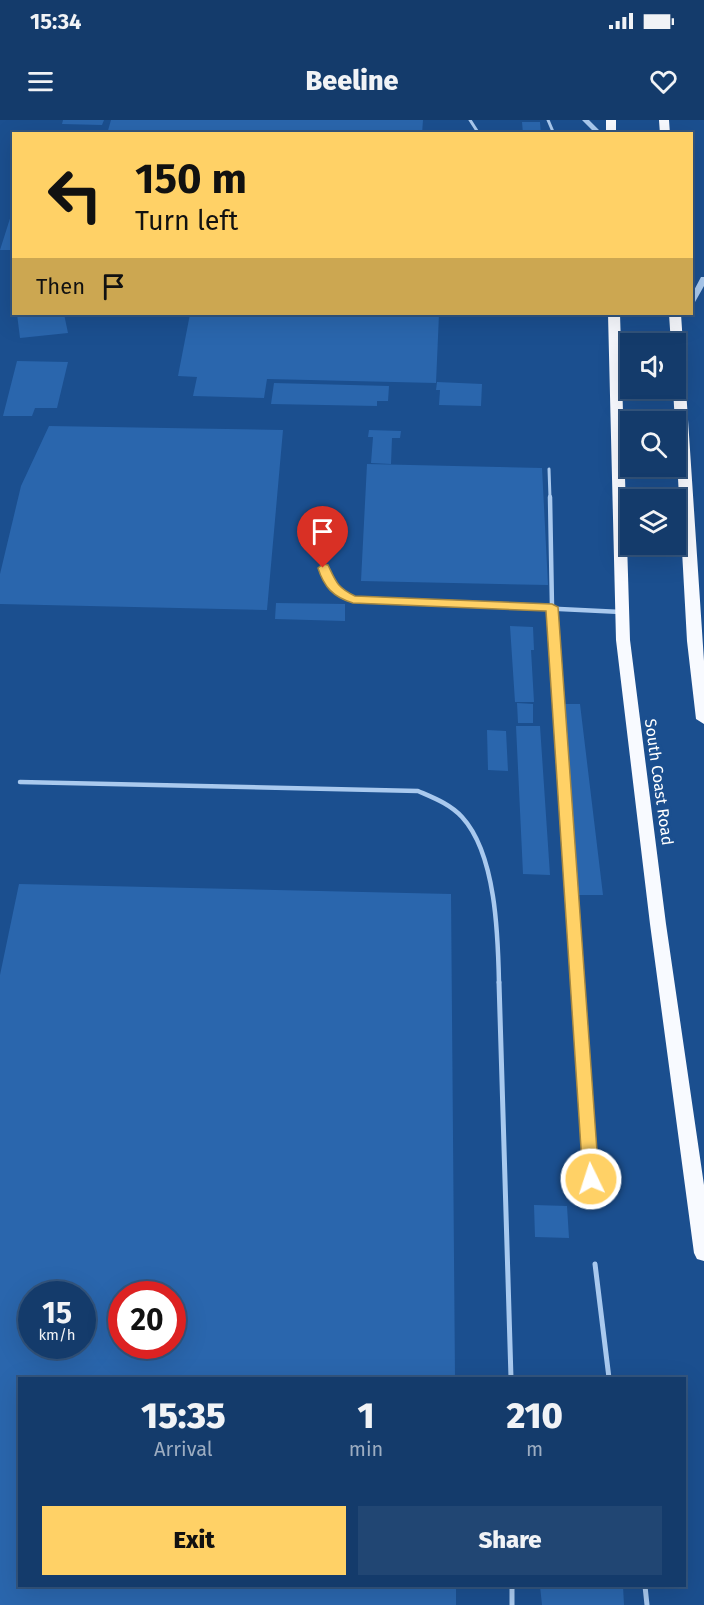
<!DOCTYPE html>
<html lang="en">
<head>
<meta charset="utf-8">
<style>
  body { margin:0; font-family:"Fira Sans",sans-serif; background:#214673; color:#f1f3f6; height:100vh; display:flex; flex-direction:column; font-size:22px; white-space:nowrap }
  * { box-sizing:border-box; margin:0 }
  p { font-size:20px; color:#9dadc1 }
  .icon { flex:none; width:33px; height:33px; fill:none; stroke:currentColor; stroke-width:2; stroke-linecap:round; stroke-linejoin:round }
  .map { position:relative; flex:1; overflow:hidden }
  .panel { position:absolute; left:18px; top:1257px; width:668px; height:210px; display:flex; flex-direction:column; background:#143b6b; border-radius:0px; box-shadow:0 6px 24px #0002,0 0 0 2px #33557e }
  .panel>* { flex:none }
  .banner { position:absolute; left:12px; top:12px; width:681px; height:183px; border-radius:0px; box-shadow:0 6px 24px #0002,0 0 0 2px #33557e; background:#ffd166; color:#111; overflow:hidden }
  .tools { position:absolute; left:620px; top:213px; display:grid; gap:12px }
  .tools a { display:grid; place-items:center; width:66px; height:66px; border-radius:0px; background:#143b6b; box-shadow:0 6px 24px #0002,0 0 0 2px #33557e; font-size:30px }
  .speed { position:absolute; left:18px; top:1161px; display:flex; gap:12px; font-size:30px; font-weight:700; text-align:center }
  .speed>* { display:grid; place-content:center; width:78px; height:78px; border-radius:50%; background:#143b6b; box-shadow:0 6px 24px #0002,0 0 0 2px #33557e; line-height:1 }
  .speed small { font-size:15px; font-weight:400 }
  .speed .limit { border:9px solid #d22; background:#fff; color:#111 }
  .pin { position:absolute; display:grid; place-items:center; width:51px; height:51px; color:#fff; margin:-62px -26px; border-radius:50% 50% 50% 0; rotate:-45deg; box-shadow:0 0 6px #0007 }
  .pin .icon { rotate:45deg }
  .me { position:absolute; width:66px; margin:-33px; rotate:356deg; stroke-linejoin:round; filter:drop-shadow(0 0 4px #0008) }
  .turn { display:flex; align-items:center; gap:21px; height:126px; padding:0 24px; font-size:27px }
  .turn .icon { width:78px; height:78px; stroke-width:2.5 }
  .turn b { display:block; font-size:42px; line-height:51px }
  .then { display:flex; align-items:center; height:57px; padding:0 24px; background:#0003; gap:12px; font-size:22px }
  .eta { display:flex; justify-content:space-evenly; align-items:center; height:102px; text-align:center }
  .eta b { font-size:36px; font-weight:800; line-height:42px }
  .action { display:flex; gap:12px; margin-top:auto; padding:12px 24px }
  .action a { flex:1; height:69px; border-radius:0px; background:#ffd166; color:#111; font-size:24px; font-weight:800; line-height:69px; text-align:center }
  .action a+a { background:#214673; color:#f1f3f6 }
  .status { display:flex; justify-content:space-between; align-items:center; height:42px; padding:0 30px; background:#143b6b; direction:ltr }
  .status svg { height:16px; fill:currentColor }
  header { display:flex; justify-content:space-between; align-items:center; height:78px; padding:0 24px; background:#143b6b; font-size:27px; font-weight:800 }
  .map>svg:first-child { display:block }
  .building { fill:#2a66ad; fill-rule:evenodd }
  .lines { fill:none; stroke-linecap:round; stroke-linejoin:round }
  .service-far2 { stroke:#a9c9ee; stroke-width:3 }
  .service-far1 { stroke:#a9c9ee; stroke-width:4.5 }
  .service { stroke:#a9c9ee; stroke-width:5 }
  .tertiary { fill:#a9c9ee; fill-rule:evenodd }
  .trunk { fill:#f8faff; fill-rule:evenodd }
  .route { fill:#ffd166; stroke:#a68842; stroke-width:1.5 }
  .labels { text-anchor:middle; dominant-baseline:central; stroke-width:6; stroke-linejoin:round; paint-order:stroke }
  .street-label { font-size:16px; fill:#fff; stroke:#1b4f8f }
</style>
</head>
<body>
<div class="status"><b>15:34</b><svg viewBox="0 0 49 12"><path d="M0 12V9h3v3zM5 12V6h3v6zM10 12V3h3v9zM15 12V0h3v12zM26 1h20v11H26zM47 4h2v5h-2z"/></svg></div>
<header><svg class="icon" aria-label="menu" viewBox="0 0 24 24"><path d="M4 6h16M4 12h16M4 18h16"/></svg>Beeline<svg class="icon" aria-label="heart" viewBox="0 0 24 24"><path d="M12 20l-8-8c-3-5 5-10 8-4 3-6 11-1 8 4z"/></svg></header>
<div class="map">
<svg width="704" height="1485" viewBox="0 0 704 1485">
  <rect width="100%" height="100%" fill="#1b4f8f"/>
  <path class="building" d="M63,0H104L102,5L62,4Z
    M111,0H423L422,14H107Z
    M522,2H540L541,14H523Z
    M13,89L14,130H0Z
    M17,194H64L68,213L20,218Z
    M190,194H439L436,263L267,259L264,278L193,276L197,257L178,256Z
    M446,194H500V197L446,196Z
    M17,241L68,242L57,288H35L32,296H3Z
    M437,262L482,264L481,286L439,285L440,270H436Z
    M274,263L389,266L388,281H377V286L271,284Z
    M49,306L283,310L267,490L0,484V454L21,366Z
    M369,310L401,311L400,318H392L391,344L371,343L373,317H368Z
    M367,344L542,348L548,465L361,461Z
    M276,483L345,484V501L275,499Z
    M510,506L533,507L534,530H531L534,582H515Z
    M517,583L533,584V603H518Z
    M558,584H580L603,775H575Z
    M516,606H540L550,755L523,754Z
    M487,610L506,611L508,651L488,650Z
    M19,764L451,774L455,1258H20V1466H456V1485H0V855ZM32,1174H82V1226H32ZM122,1174H172V1226H122Z
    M534,1085L567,1086L569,1118L535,1117Z
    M540,1466H623L624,1485H542Z"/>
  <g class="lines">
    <path class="service-far2" d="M470,0L479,14
      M548,0L554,14
      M549,349L550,378"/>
    <path class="service-far1" d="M550,377L552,487L578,863
      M323,448L334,467L353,479L621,492
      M20,662L418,671C434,678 450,684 462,697C496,734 498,815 499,863"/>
    <path class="service" d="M499,862L511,1258
      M578,862L591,1059
      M595,1144L609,1258
      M512,1466V1485
      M645,1466L647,1485"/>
    <path class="tertiary" d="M582,0H589L603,14H596Z
      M701,157H704V166L695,182H692V174Z"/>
    <path class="trunk" d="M606,0H616V14H606Z
      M659,0H669L670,14H660Z
      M608,194H620L630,520L666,804L704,1065V1141L697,1139L694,1133L650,804L616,520Z
      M669,194H681L704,541V604L696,599L687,521L673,268H675V224H671Z"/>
  </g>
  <path class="route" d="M323,444L328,445C336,462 337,467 355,476L552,484L558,487L599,1059L596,1064L591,1066L585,1064L583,1059L546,491L353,483C333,477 324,467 318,448Z"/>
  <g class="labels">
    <g class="street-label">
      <text transform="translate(659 662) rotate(82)">South Coast Road</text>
    </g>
  </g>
</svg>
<div class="tools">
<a><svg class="icon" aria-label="sound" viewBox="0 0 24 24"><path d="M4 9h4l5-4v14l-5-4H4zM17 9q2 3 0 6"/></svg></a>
<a><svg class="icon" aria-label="search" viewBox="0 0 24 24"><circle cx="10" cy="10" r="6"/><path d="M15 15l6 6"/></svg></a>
<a><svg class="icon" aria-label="layers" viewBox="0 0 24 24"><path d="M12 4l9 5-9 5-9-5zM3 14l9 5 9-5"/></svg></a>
</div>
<div class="speed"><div>15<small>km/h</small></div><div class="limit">20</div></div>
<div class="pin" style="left:323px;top:448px;background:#d93025"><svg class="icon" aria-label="arrive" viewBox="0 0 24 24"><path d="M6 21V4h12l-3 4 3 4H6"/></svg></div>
<svg class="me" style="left:591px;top:1059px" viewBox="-20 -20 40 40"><circle r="17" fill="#ffd166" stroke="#fff" stroke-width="3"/><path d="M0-11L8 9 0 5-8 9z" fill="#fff"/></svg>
<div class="banner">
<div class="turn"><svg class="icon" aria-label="left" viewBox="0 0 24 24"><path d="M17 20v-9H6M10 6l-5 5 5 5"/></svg><div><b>150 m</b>Turn left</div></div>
<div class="then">Then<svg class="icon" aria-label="arrive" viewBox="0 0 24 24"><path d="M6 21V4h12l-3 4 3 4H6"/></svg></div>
</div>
<section class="panel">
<div class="eta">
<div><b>15:35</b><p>Arrival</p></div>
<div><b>1</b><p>min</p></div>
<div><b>210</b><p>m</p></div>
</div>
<div class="action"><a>Exit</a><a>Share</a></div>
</section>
</div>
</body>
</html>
